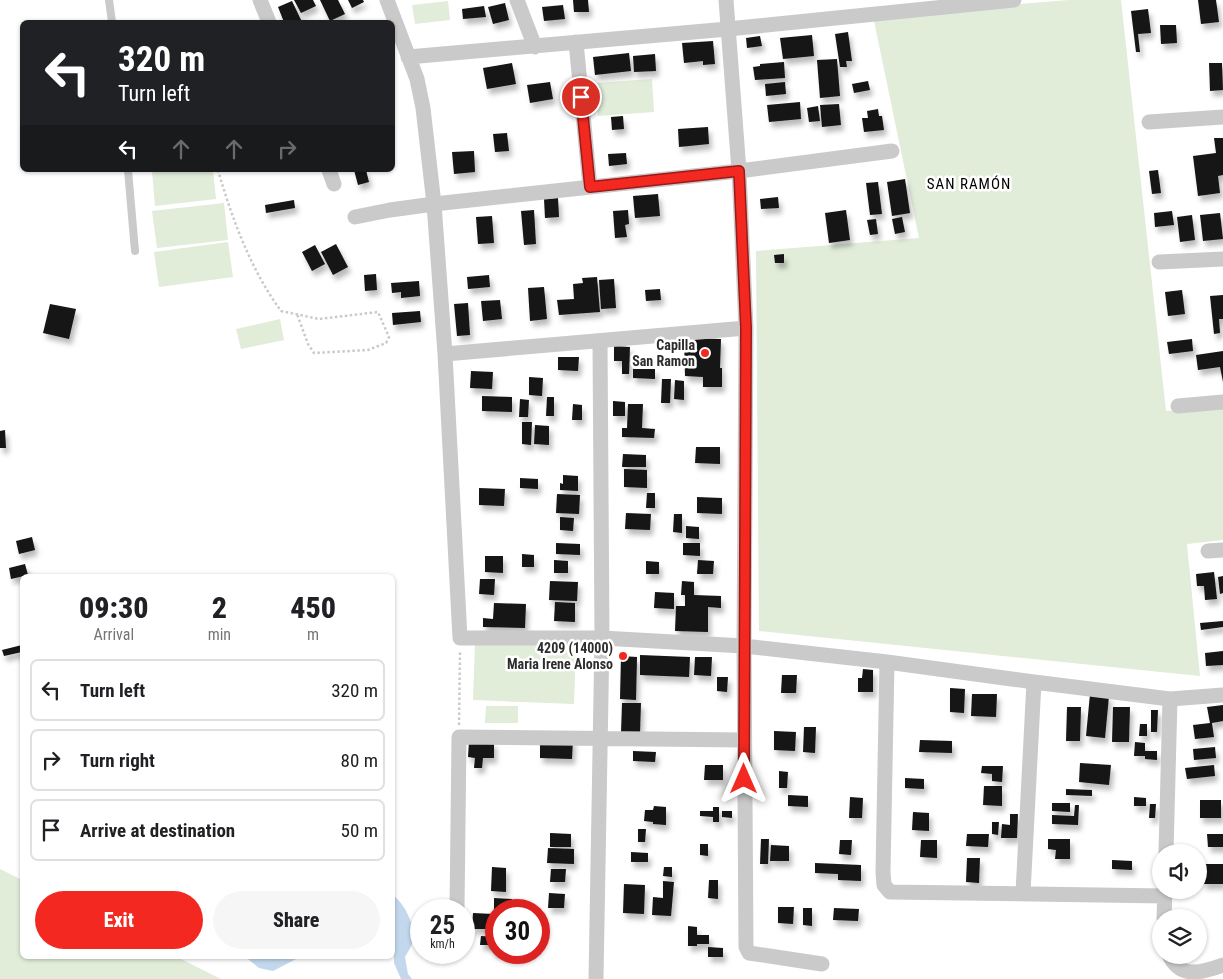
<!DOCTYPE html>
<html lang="en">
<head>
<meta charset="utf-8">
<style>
  body { margin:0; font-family:"Roboto Condensed",sans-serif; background:#f6f6f6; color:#202124; height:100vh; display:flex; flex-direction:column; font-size:19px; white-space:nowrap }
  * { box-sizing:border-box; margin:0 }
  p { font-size:16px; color:#757577 }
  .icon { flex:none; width:28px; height:28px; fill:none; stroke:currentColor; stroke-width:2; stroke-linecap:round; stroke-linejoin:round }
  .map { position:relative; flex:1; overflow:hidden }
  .sheet { position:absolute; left:20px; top:574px; width:375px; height:385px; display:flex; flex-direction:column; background:#fff; border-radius:8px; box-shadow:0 1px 4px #0004 }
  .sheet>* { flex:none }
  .guide { position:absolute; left:20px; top:20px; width:375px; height:152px; border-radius:8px; box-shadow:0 1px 4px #0004; background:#202124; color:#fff; overflow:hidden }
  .controls { position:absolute; left:1152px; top:844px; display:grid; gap:10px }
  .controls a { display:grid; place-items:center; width:55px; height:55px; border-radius:50%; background:#fff; box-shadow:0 1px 4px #0004; font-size:25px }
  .speed { position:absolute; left:410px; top:899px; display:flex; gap:10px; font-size:25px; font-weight:700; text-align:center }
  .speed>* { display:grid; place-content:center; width:65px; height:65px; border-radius:50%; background:#fff; box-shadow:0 1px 4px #0004; line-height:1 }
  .speed small { font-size:12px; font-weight:400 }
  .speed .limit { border:8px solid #d22; background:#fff; color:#111 }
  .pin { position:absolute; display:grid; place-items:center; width:42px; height:42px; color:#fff; margin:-21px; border:2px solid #fff; border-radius:50%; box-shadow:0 1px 5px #0007 }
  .me { position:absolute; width:55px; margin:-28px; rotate:0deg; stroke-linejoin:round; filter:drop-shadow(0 0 4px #0008) }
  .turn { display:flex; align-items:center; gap:18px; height:105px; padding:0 15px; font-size:22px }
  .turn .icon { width:65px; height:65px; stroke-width:2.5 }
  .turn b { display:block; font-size:35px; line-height:42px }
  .lanes { display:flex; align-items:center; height:48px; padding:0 15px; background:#0003; justify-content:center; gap:25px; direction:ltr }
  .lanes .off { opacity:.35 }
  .eta { display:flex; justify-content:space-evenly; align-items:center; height:85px; text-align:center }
  .eta b { font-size:30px; font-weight:800; line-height:35px }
  .primary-button { display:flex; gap:10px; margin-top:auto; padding:10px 15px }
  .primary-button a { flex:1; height:58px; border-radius:30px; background:#f22821; color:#fff; font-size:20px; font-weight:800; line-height:58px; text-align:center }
  .primary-button a+a { background:#f6f6f6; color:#202124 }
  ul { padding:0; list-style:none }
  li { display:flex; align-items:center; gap:15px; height:62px; margin:0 10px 8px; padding:0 5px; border:2px solid #e0e0e0; border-radius:8px }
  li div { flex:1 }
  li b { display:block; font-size:19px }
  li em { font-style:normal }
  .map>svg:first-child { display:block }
  .green { fill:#e1ecd9 }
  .water { fill:#c3d8ed }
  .building { fill:#141414; filter:url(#shadow) }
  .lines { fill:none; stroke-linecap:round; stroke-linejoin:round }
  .path { stroke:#cacaca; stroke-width:2.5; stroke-dasharray:2.5 2.5; stroke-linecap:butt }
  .lane { stroke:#cacaca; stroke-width:8 }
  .street { stroke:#cacaca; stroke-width:15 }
  .route-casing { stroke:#9d1a15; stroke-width:12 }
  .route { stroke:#f22821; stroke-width:9 }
  .poi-dot { fill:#f22821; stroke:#fff; stroke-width:2 }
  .labels { text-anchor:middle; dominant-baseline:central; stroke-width:5; stroke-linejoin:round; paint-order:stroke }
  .poi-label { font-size:14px; font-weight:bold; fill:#2d2d2d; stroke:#fff; text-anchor:end }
  .neighbourhood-label { font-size:15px; letter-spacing:1px; fill:#000; stroke:#fff }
</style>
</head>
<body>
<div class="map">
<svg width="1223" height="979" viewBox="0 0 1223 979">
  <defs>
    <filter id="shadow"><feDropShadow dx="3" dy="5.5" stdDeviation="2.5" flood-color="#0004"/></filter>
  </defs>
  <rect width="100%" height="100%" fill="#fff"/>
  <path class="green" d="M1069,0H1121L1166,411L1223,408V540L1187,544L1200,676L759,631L756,251L919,238L873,16Z
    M448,1L450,20L415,24L412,5Z
    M652,79L654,112L598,116L596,83Z
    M171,170H213L216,199L155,206L152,172Z
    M224,203L228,240L157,248L152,211Z
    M228,242L233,277L159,287L154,252Z
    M280,319L284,340L241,349L236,329Z
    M475,642L576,646L574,704L473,700Z
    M486,706H518V723H485Z
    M0,869L22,880V956H175L221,979H0Z"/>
  <path class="water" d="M393,895C404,903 416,926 413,940C412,946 408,952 405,957L408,974L412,979H401L394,963Z
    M244,956H302L273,971L259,968Z"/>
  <path class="building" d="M294,0H313L316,6L301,13Z
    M320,0H338L345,14L330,21Z
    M348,0H363L364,2L352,8Z
    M573,0H588L589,12H574Z
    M1198,0H1216L1219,22L1201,24Z
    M292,1L302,22H284L278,7Z
    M505,3L509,20L493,24L488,7Z
    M563,5L565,19L544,21L542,7Z
    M484,6L486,17L463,19L462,9Z
    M1148,9L1151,33L1138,34L1140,52H1136L1131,11Z
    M1160,25H1176L1177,43L1161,44Z
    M848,32L852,61H846L847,67H840L835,34Z
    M812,35L814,56L783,59L780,38Z
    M760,36L762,46L747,48L746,38Z
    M713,41L715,64L703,65V61L684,63L682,43Z
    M629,53L631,71L595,75L593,57Z
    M655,54L656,71L634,72L633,56Z
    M837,59L840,96L820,98L817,60Z
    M784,62L785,78L755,80L753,67L760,66V64Z
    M512,63L516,84L487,89L483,68Z
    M1209,63H1222L1223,90L1210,91Z
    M868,81L870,90L854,93L852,84Z
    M550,82L553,99L530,103L527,85Z
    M785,82L786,94L766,96L765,84Z
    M800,102L801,119L769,122L767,105Z
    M839,104L841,125L822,127L820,105Z
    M818,106L820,121L809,122L807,108Z
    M878,109L879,116H882L884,130L864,132L862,118H868L867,111Z
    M623,116L624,129L612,130L611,117Z
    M708,127L709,144L679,147L678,129Z
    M507,133L509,151L495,152L493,134Z
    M1214,138H1223V175L1218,176L1220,193L1198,196L1193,156L1216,153Z
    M474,151L475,172L454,174L452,152Z
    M626,153L627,164L609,166L608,154Z
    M354,170H366L369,182L358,185Z
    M1158,170L1161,193L1152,194L1149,171Z
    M905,179L910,213L892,216L887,182Z
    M878,182L882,214L870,215L866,183Z
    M658,194L660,216L635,218L633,196Z
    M778,197L779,208L761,209L760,199Z
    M558,198L559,217L545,218L544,199Z
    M294,200L295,208L266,213L265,205Z
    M534,210L536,244L524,245L521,211Z
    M628,210L629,224L625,225L627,237L615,238L613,211Z
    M846,210L850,240L829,243L825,213Z
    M1172,211L1174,225L1155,227L1154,213Z
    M1220,213L1223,239L1203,241L1200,215Z
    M1192,215L1195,240L1180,242L1177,217Z
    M492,216L494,243L478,244L476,217Z
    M902,217L905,232L895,234L892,219Z
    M876,219L878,234L870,235L867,220Z
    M336,244L348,267L333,275L321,252Z
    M315,245L325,264L312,271L302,252Z
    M784,254V263H775L774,255Z
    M376,274L377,290L365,291L364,275Z
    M489,275L490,287L468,289L467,277Z
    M597,277L600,312L559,315L557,300L574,299L573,284L583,283L582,278Z
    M614,279L616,308L601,309L599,280Z
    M419,281L420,296L401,298V292L392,293L391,283Z
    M544,287L547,319L530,321L528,288Z
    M660,289L661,300L646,301L645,290Z
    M1182,290L1185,314L1168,316L1165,292Z
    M1223,295V319H1219L1220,333L1214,334L1210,296Z
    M500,300L502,319L483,321L481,301Z
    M468,303L470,335L457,336L454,304Z
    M50,304L76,309L69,339L43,333Z
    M420,311L421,322L393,325L392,313Z
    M684,338L721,339L720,368H722V387H703V377L685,376Z
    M1192,339L1193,351L1169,354L1167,342Z
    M614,346L630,347L629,374H622V361H614Z
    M1223,351V382L1220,367L1198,370L1196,355Z
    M558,357H579L578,371L558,370Z
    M633,369H655V379L633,378Z
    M471,371L493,372L492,389L470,388Z
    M529,377L543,378L542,396L529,395Z
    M662,379H671L670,403H661Z
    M675,380L684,381V400L674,399Z
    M482,396L512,397V412L482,411Z
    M547,397H554V416H546Z
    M520,399L529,400L528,417H519Z
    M613,401L625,402V416H613Z
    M573,404L582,405V420H572Z
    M628,404H643L642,428L655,429L654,438L622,437V428H627Z
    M522,422H532L531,445L522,444Z
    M535,425L549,426V445L534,444Z
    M5,430L6,448H0V431Z
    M696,447H720V464L695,463Z
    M623,454L646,455V467H622Z
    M624,469L647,470V488L624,487Z
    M563,475L578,476V491L560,490V483L563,484Z
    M520,478L538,479V489L520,488Z
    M479,488L505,489L504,506L479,505Z
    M647,493H655V508H646Z
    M557,494L580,495L579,514L556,513Z
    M697,497L722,498V514L697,513Z
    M626,513L651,514L650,530L625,529Z
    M674,514H682V533L673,532Z
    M560,517L574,518L573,531L560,530Z
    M686,526L699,527V539L686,538Z
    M32,537L35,550L19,554L16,541Z
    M556,543L580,544V555L556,554Z
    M683,543H700V556L683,555Z
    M522,554L534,555V567H522Z
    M485,556H503V573L485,572Z
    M554,560L568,561V573H554Z
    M698,560L714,561L713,574H697Z
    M646,561L659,562V574H646Z
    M25,564L28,575L11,579L9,568Z
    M1214,572L1217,599L1205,600L1204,586H1197L1196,574Z
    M1223,576V593L1220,594L1218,577Z
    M480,579H495L494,595L479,594Z
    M550,581L578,582L577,601L549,600Z
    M682,581L694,582V595L721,596V608L708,607V632L675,631L676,606H685V595H681Z
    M655,592L674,593V609L654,608Z
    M555,602L575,603V622L554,621Z
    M494,603L526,604L525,628L483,627V618L493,619Z
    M1223,621V627L1201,630L1200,623Z
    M22,645V652L4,656L2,650Z
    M1223,651V665L1206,666L1205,653Z
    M640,655L690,657L689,677L640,675Z
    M621,656L637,657L636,700L620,699Z
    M695,657H712L711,676L694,675Z
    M863,669L873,670V692H858V678H862Z
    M782,675H797L796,693H781Z
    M717,677H728L727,692L717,691Z
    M950,688L965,689L964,713L950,712Z
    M972,694H997L996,717L971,716Z
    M1090,694L1109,696L1105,738L1086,736Z
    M622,703H641L640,733H621Z
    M1223,705V721L1212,723L1214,737L1195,739L1193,725L1210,723L1207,707Z
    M1067,707H1081L1080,741H1066Z
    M1113,707H1130L1129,742H1112Z
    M1151,710H1158L1157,732H1151Z
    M1140,724H1147V736H1139Z
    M804,727H816L815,753L803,752Z
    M774,731L796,732L795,751L774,750Z
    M540,738L573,739L572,759L540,758Z
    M920,740L952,741V753L919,752Z
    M469,741L494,742V758H483L482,768H474L475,758L468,757Z
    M1135,742L1145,743V751H1157V760L1145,759V756H1134Z
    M1215,747L1216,758L1194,760L1193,749Z
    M633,751L656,752L655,762L633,761Z
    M1080,763L1111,765L1109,785L1079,782Z
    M705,765H723V780H704Z
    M1214,765L1215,776L1187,779L1185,768Z
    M982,766H1003L1002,782L992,781V774L981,773Z
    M779,771L788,772L787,788H779Z
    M905,778L924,779V789L905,788Z
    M984,786H1002V806L983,805Z
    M1066,789L1092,790V796L1066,795Z
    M788,795L808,796V807L788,806Z
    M850,797L863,798L862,818H849Z
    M1134,797L1146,798V806H1134Z
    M1200,800H1221V818H1200Z
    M1052,803H1070V812L1052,811Z
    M1150,804H1156L1155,818H1149Z
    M1075,805H1079L1078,825L1052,824V815L1074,816Z
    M654,806L666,807V825L653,824V822L644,821L645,810H653Z
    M713,807H719V822H713V817L700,816V811H713Z
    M722,811H732V818L722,817Z
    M913,812L929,813V831L912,830Z
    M1010,814H1018L1017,838H1001L1002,824L1010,825Z
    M992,822H999L998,835L992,834Z
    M638,829H646L645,842H638Z
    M550,833L571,834V847H550Z
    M967,834H989L988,847L966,846Z
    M1207,834H1223V847H1208Z
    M761,839H769L768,864H760Z
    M1048,839H1070V859H1055L1056,850L1048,849Z
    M840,840H852L851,855L839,854Z
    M921,840H937V858L920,857Z
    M700,844H708V856L700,855Z
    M771,845L789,846V861H770Z
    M548,848L574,849V864L547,863Z
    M631,852L648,853V862H631Z
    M967,858H980L979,883L966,882Z
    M1112,860L1132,861V870L1112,869Z
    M815,863L861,865V881L838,880V874L815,873Z
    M1203,864H1223V884H1203Z
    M492,867L506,868V892L491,891Z
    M664,867H672V877L663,876Z
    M551,869H566L565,882H550Z
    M709,880H718V899L708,898Z
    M663,881L674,882L671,916L652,915L653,897L663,898Z
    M624,884L645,885L644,914L623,913Z
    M549,893L565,894L564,908H548Z
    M494,898L512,899V910H496V914H494Z
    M778,907H794L793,924L778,923Z
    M803,908H812V926L803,925Z
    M834,908L859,909L858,921L833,920Z
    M473,913L494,914L493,929H472Z
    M688,926L697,927V935H709V944H697V946H688Z
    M481,936L496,937V953H493L494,945H480Z
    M708,947L723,948V957H708Z"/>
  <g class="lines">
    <path class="path" d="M218,170C232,219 251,270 281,311L319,319L378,312L389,337L386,343L368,350L314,353L308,344L297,314
      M459,725L460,651"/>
    <path class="lane" d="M109,0L112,22
      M128,170L135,251"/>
    <path class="street" d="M260,0L269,22
      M387,0L417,79L423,108L434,204L445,354L460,638H602L744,646L887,662L1034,682L1170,699L1223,695
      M517,0L535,47
      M726,0L739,171L746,328L744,646L746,947L749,953L822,964
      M576,42L590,187
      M408,57L728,29L1014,0
      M1149,122L1223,117
      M329,170L334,184
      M355,217L390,210L434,204L739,171L892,151
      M1159,262L1223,259
      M445,354L746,328
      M1178,406L1223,402
      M1208,551L1223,550
      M887,662L883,872L884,885L890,892L1165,896
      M1166,852L1170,699
      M1023,893L1034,682
      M457,910L459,737L744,740
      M1164,918L1165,890
      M1169,955C1180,979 1201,973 1223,965
      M596,979L602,638L600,341"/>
  </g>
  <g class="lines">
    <defs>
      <path id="route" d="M581,97L590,187L739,171L746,328L744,779"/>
    </defs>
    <use href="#route" class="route-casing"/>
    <use href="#route" class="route"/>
  </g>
  <g class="poi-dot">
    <circle cx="705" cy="353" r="5"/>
    <circle cx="623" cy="656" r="5"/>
  </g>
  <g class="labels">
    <g class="poi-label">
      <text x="695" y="345">Capilla<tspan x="695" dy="16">San Ramon</tspan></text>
      <text x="613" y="648">4209 (14000)<tspan x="613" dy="16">Maria Irene Alonso</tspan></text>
    </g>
    <g class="neighbourhood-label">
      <text x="969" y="184">SAN RAMÓN</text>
    </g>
  </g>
</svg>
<div class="controls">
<a><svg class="icon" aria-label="sound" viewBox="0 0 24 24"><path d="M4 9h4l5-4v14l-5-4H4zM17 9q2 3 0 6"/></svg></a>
<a><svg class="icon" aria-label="layers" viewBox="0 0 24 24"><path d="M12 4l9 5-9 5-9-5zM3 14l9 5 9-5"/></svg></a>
</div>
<div class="speed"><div>25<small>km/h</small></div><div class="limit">30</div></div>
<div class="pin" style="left:581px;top:97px;background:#d93025"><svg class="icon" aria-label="arrive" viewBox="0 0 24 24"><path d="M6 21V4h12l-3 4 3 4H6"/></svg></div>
<svg class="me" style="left:744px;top:779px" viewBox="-20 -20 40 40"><path d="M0-17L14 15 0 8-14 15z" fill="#f22821" stroke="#fff" stroke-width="4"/></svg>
<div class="guide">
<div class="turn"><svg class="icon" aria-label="left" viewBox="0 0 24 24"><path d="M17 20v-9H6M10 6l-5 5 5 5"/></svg><div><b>320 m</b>Turn left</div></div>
<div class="lanes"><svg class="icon" aria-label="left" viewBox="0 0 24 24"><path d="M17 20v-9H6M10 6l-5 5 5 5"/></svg><svg class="icon off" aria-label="ahead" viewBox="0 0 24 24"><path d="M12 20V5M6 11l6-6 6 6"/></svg><svg class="icon off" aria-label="ahead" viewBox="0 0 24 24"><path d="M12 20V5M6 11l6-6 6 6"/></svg><svg class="icon off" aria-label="right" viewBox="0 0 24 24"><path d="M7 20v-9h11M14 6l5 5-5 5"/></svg></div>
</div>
<section class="sheet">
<div class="eta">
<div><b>09:30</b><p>Arrival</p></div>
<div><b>2</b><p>min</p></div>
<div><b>450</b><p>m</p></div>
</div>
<ul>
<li><svg class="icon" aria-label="left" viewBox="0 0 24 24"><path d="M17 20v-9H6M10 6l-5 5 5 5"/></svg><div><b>Turn left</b></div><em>320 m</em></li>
<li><svg class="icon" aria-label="right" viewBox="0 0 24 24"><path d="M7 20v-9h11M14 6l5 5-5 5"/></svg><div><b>Turn right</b></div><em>80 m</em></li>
<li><svg class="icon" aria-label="arrive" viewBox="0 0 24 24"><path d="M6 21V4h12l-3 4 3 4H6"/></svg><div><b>Arrive at destination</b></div><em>50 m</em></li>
</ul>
<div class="primary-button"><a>Exit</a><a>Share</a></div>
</section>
</div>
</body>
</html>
